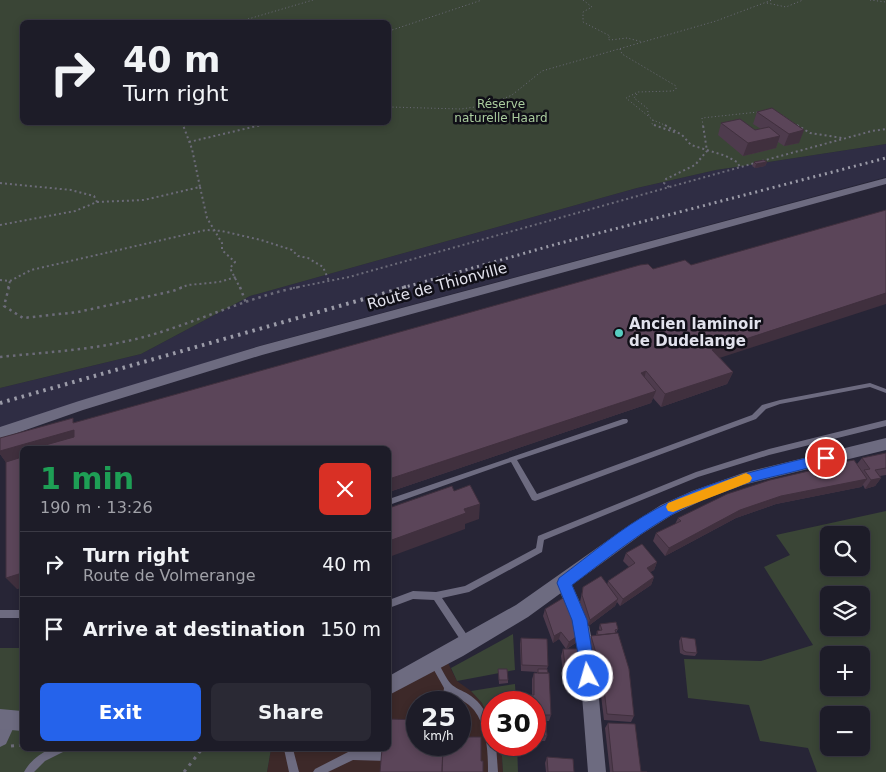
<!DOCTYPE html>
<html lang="en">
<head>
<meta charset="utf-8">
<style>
  body { margin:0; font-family:"DejaVu Sans",sans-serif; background:#2a2934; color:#f1f3f6; height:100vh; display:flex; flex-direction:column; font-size:19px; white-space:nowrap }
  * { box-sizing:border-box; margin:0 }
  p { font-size:16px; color:#a0a1a8 }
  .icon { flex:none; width:28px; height:28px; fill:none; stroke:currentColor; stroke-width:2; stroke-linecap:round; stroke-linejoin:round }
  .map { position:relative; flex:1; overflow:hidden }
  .drawer { position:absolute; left:20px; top:446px; width:371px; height:305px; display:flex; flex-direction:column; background:#1d1c28; border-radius:8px; box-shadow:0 2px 8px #0003,0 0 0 1px #3b3a45 }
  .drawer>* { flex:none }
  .banner { position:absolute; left:20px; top:20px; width:371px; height:105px; border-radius:8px; box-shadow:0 2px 8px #0003,0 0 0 1px #3b3a45; background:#1d1c28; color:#f1f3f6; overflow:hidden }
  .controls { position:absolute; left:820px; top:526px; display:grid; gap:10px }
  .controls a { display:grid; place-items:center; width:50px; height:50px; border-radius:8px; background:#1d1c28; box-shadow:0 2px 8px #0003,0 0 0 1px #3b3a45; font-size:25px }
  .speed { position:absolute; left:406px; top:691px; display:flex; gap:10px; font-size:25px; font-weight:700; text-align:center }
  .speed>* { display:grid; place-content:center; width:65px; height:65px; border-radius:50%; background:#1d1c28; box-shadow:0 2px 8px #0003,0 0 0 1px #3b3a45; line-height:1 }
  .speed small { font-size:12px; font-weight:400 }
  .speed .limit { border:8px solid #d22; background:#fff; color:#111 }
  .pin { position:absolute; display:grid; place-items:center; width:42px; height:42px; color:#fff; margin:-21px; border:2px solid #fff; border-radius:50%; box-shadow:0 1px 5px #0007 }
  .me { position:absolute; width:55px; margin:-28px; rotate:354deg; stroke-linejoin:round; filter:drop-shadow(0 0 4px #0008) }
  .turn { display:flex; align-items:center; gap:18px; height:105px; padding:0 20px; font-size:22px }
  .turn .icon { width:65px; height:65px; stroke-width:2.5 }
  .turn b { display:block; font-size:35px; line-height:42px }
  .round { display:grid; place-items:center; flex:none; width:52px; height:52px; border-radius:8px; background:#2a2934 }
  .overview { display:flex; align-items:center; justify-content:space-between; height:85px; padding:0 20px }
  h1 { font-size:30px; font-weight:800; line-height:38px; color:#1e9e55 }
  .primary-button { display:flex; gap:10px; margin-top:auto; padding:10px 20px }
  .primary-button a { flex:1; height:58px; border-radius:8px; background:#2563eb; color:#fff; font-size:20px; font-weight:800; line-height:58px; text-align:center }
  .primary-button a+a { background:#2a2934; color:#f1f3f6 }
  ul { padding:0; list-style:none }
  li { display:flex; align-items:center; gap:15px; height:65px; padding:0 20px; border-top:1px solid #3b3a45 }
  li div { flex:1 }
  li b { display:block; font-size:19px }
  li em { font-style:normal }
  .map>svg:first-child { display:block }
  .commercial { fill:#3d2929; fill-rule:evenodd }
  .built { fill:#2f2d44 }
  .green { fill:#3a4536; fill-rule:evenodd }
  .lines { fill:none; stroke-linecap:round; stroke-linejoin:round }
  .path-far3 { stroke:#6c6b79; stroke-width:1; stroke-dasharray:1 2.5; stroke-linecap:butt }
  .path-far2 { stroke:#6c6b79; stroke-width:2; stroke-dasharray:2 3; stroke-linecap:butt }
  .path-far1 { stroke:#6c6b79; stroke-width:2.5; stroke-dasharray:2.5 4; stroke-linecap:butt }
  .path { stroke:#6c6b79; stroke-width:3; stroke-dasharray:3 5; stroke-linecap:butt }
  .service { fill:#6d6b80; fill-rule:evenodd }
  .minor { fill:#6d6b80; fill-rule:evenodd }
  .secondary { fill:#6d6b80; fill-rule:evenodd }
  .rail-far1 { stroke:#9b9ba8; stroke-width:3; stroke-dasharray:2 4; stroke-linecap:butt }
  .rail { stroke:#9b9ba8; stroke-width:4; stroke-dasharray:2.5 5; stroke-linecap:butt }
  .wall { fill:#4e3b4d }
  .shaded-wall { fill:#40303e }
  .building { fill:#5b4559; stroke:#40303e }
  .route { fill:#2563eb; stroke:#184099 }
  .slow { fill:#f59e0b }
  .poi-dot { fill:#57cec1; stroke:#100f17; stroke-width:2 }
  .labels { text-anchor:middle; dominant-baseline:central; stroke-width:5; stroke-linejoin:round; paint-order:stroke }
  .far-park-label { font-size:12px; fill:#aacc9e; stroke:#100f17 }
  .street-label { font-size:15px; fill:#e2e2ed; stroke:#100f17 }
  .poi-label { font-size:15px; font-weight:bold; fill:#e2e2ed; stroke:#100f17; text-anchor:start }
</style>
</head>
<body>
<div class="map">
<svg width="886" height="772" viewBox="0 0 886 772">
  <rect width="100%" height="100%" fill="#272536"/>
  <path class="commercial" d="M445,657L457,681L471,691L482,703L491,720L492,745H499L502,757L503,772H267L271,749H389V686ZM418,702H460V745H418Z"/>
  <path class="built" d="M886,144V177L259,346L0,428V388L141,354L250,296L637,188L716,170Z"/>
  <path class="green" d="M0,0H886V144L716,170L637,188L250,296L141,354L0,388ZM22,22H389V122H22Z
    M886,511V772H817L808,748L760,741L749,705L688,698L684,659L761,661L813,645L764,567L790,555L776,535ZM829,535H861V568H829ZM829,595H861V628H829ZM829,655H861V688H829ZM829,715H861V748H829Z
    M513,634L515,670L457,681L451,668Z
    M0,648H22V749H271L267,772H0Z
    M515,684L516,702H492V725L482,703L471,691Z
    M499,745H517L518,772H503L502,757Z"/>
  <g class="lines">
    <path class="path-far3" d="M583,0L592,7L583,12V22L610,36L608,39L610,40L627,38L643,42
      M870,0L886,2
      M767,3L786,7L803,0
      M238,22L313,0
      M389,31L482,0
      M620,49L622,54L676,86V89L673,91L638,92L626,98L653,120L667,126
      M637,94L634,98L647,108L649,116
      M389,107L461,109L489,105L512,95L542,71L716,21L772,0
      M783,116L798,126
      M653,120L652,124L657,126
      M182,122L183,126
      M258,126L267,122
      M703,126L702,118L758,112"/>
    <path class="path-far2" d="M654,125L677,133
      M665,125L682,135L691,145L726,156L737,162L740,167
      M797,125L810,133L842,138
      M189,142L261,125
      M762,161L872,131L886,129
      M0,183L71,190L94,196L97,202
      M200,187L207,218L222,243V250L235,262L230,268L240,288
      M669,187L664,183L666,179L695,165L707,151L703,125
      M0,225L75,211L97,202L144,200L200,187L192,149L183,125
      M0,280L10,281L31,270L206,230L222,231L261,240L292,250L298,256L308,258L323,267L329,281
      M8,288L10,281
      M180,288L188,285L219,282L236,277
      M293,288L349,277L755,163"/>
    <path class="path-far1" d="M9,287L4,306L23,318L78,312L173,291L183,287
      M240,287L246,303
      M0,357C47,352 94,350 140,338C194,324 244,298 299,287"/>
    <path class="path" d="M11,746L22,745
      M184,772L202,749"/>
    <path class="service" d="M870,383L886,389V393L870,387L780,404L766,409L756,419L535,501L532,500L511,462L389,505V499L623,419H627L628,421L627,423L517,460L537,494L752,415L762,405L780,400Z
      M886,420V426L769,455L698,477L544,540L542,552L469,592L442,598L469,638L470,641L469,644L466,645L463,644L434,600L413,599L389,608V600L413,591L436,592L465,586L536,548L538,536L696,472L769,449Z
      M0,610H22V618H0Z
      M434,659L437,660C440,666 447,680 451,684C455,688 463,691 468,694C487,706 492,724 492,745H496L498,772H488C488,752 487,727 474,710C468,703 459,698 451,694L450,702H442L444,688L430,663L431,660Z
      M428,745H438L437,772H427Z
      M50,749H65L63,752L45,761L34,772H24C30,761 39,754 50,749Z
      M284,749H293L299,772H289Z
      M352,750L387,751L390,753L392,756L390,759L387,761L353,760L328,772H313L315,769Z"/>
    <path class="minor" d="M564,576L569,578L588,620L595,657L606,772H588L579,657L572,620L556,583L559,578Z
      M8,711L14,714L17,720L6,744L0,747V718L2,714Z"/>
    <path class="secondary" d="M886,178V184L262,355L83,410L0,439V427L79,401L260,346Z
      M886,438V450L743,485L703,500L672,515L642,534L528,617L463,656L389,695V676L516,605L631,524L661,505L692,491L743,473Z
      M0,709L22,711V731L0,729Z"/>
    <path class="rail-far1" d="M402,288L557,244L886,158"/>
    <path class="rail" d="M0,403L406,287"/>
  </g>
  <path class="wall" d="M772,108L799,143L784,146L778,142L776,148L743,156L718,135L721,123L755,130L761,129L753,124L757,112Z
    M754,162H767L765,166L755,168L752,166Z
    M720,358L733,372L727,384L661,407L653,398L651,403L389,492V449H22V587L17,589L6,462L0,454V438L75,422Z
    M886,453V475L880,476L881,478L875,486L865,489L863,485L861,487L776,504L736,518L665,556L653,541L656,533L675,524L678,518L809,471L812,467L857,464L862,458Z
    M626,553L657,562L654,570L650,572L654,577L651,585L620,606L617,602L615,606L587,627L580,602L583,587L607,585L608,581L629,567L623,561Z
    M545,609L577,642L567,649L584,683L582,689L565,690L561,656L563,649H566L559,639L553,643L543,616Z
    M600,624L618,629L616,633L634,716L631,722L604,720L599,679L601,674L599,666H595L589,643L591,636H596L597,631H600L599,628Z
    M681,637L697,653L695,656L684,655L680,653L679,641Z
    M521,638L548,666L547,669L551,715L549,721H546L547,736L545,741H535V702H527V701L528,695H532V679L534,673H537V672L521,671L520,644Z
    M498,669L508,680V683L499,684Z
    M608,723L641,772H647H610L605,728Z
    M547,757L574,772H546L545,763Z"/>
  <path class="shaded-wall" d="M804,130L799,143L784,146L789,134Z
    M780,136L776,148L743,156L748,143Z
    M767,162L765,166L755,168L756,164Z
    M886,293V304L707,362L712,350Z
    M646,371L643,384L641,373Z
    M733,372L727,384L661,407L665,394Z
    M656,391L651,403L389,492V479Z
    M74,430L81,443L61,449H22V460L7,464L0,454V451Z
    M881,478L875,486L865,489L871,480Z
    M867,479L861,487L776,504L736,518L665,556L669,548L740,510L781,496Z
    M480,504L479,519L465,524V529L389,557V541L464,509Z
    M657,562L654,570L644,576L647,568Z
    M22,573V587L17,589L6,578Z
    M654,577L651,585L620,606L623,599Z
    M618,599L615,606L587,627L590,620Z
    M561,632L559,639L553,643L554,636Z
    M579,635L577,642L566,649L569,642Z"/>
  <path class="building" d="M772,108L804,130L789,134L757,112Z
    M740,119L755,130L769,127L780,136L748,143L721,123Z
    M764,160L767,162L756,164L754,162Z
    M886,210V293L712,350L733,372L665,394L646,371L641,373L656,391L389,479V449H42V446L74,437V430L0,451V438L73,418V423L640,265L648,264L653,269L685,260L691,265Z
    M886,453V468L875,470L881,478L871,480L864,470L870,469L862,458Z
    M22,457V573L6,578V462Z
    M854,460L867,479L781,496L740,510L669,548L656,533L681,521L678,518L727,494L770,480L813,470L812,467Z
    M470,485L480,504L464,509L466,513L389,541V508L452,486L454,491Z
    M642,544L657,562L647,568L654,577L623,599L608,581L635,563L626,553Z
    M601,576L618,599L590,620L582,595L583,587Z
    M568,595L578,620L579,635L569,642L561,632L554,636L545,609Z
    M616,622L618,629L615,630L616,633L598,635L597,631L602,630L600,624Z
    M618,633L629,669L634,716L607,714L602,672H605L602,659L598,660L591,636Z
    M681,637L695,639L697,653L686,652L683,650Z
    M521,638L547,639L548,666L522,665Z
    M563,649H579L584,683H567Z
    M498,669H507L508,680H499Z
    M538,669H547L548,673H538Z
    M534,673H549L551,715H545L547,736L535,735V702H528V695H534Z
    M389,719L418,720V745H429V749H443L442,772H380L382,749H389Z
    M608,723L635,724L641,772H647H613Z
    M460,737H481V761H483V772H442L443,745H460Z
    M547,757L573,759L574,772H548Z"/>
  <path class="route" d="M826,453L831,454L832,458L831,461C799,472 766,477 734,487C671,507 624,546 572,585L587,620L596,676L594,682L588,684L583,682L572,620L557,583L559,578C590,555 621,528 656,509C708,480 768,468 826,453Z"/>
  <path class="slow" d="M746,473L750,475L752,478L750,482L673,512L668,511L666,507L668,503Z"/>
  <circle class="poi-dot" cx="619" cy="333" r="5"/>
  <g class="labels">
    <g class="far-park-label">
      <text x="501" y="104">Réserve<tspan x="501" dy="14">naturelle Haard</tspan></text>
    </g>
    <g class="street-label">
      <text transform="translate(437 286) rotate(-15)">Route de Thionville</text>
    </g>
    <g class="poi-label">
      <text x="629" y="324">Ancien laminoir<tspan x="629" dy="17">de Dudelange</tspan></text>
    </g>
  </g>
</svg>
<div class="controls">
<a><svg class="icon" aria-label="search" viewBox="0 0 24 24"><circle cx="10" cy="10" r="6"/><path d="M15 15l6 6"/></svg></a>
<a><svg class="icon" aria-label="layers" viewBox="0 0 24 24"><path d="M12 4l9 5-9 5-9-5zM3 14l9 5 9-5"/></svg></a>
<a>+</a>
<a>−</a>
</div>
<div class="speed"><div>25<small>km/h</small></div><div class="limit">30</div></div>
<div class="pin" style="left:826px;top:458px;background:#d93025"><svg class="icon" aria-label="arrive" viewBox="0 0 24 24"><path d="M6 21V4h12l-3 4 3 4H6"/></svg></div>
<svg class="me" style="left:588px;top:676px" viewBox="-20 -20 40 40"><circle r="17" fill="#2563eb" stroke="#fff" stroke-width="3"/><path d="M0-11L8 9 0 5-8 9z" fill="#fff"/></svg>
<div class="banner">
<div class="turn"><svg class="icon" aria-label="right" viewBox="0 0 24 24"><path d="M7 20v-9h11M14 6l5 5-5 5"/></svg><div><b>40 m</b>Turn right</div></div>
</div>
<section class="drawer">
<div class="overview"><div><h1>1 min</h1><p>190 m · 13:26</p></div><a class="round" style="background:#d93025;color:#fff"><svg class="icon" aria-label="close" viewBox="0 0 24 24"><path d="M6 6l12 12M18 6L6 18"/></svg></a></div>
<ul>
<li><svg class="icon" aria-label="right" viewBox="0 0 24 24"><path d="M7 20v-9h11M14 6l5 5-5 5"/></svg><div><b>Turn right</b><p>Route de Volmerange</p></div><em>40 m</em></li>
<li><svg class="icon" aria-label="arrive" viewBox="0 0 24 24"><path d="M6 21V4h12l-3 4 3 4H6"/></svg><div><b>Arrive at destination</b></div><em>150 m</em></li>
</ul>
<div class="primary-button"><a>Exit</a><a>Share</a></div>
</section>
</div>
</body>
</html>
